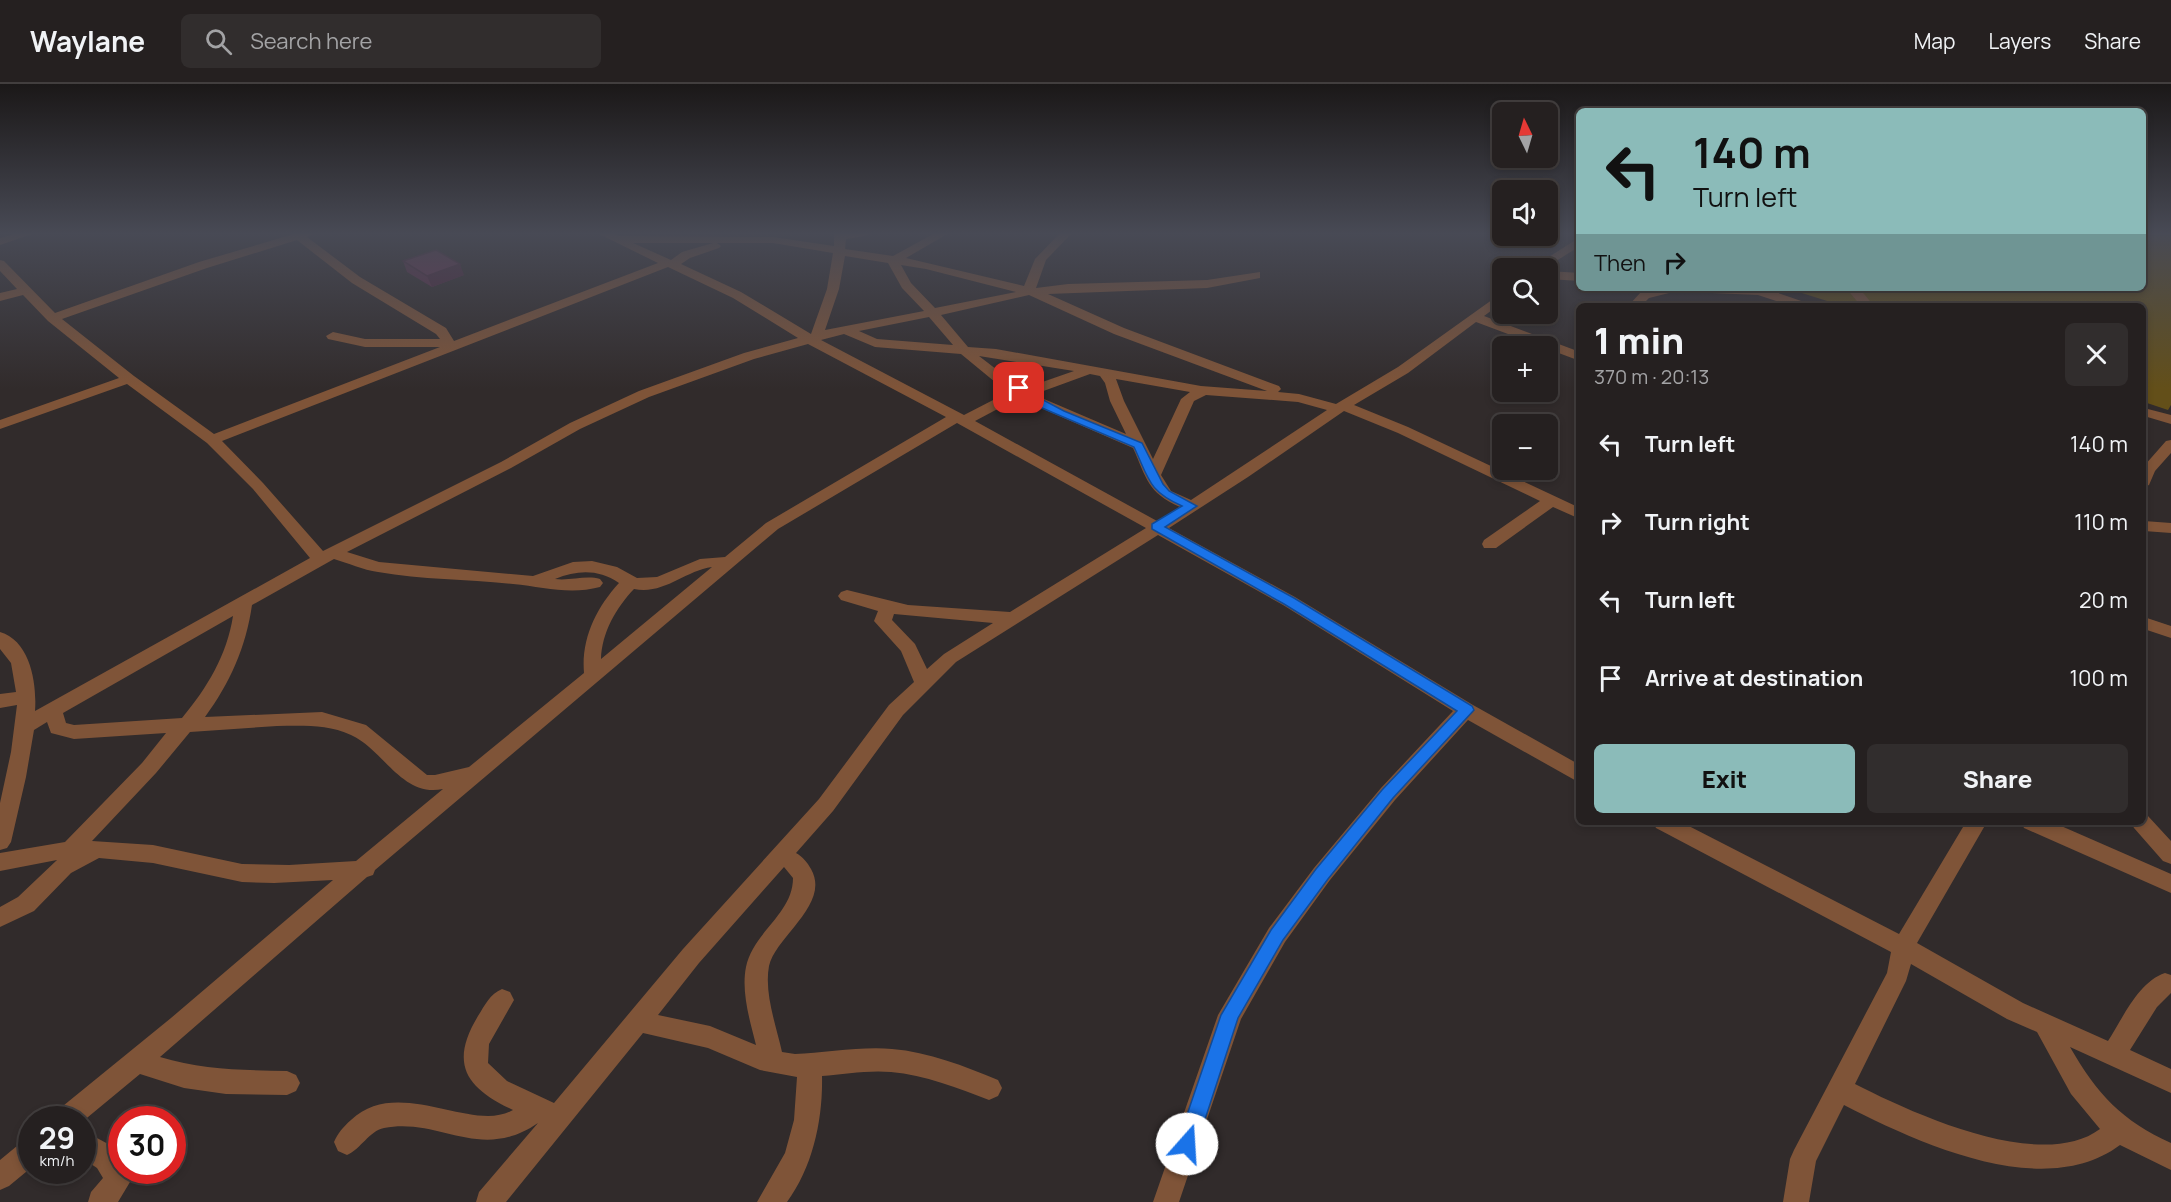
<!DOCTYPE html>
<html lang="en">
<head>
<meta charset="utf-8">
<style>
  body { margin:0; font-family:Manrope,sans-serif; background:#312d2d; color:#f1f3f6; height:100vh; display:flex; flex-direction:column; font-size:22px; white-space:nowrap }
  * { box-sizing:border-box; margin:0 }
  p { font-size:20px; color:#a3a3a5 }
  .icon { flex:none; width:33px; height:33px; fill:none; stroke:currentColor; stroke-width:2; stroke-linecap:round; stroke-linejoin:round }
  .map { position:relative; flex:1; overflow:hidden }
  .panel { position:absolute; left:1576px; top:219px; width:570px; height:522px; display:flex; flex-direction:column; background:#252020; border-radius:9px; box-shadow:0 3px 9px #0003,0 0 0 2px #423e3e }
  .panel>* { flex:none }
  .banner { position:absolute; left:1576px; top:24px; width:570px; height:183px; border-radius:9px; box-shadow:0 3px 9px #0003,0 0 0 2px #423e3e; background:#8bbbb9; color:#111; overflow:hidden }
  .needle { width:39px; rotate:355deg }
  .buttons { position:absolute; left:1492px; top:18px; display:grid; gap:12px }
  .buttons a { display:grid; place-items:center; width:66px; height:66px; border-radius:9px; background:#252020; box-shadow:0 3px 9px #0003,0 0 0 2px #423e3e; font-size:30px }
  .speed { position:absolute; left:18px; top:1022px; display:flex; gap:12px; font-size:30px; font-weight:700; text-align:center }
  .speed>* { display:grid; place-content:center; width:78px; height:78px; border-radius:50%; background:#252020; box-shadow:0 3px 9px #0003,0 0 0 2px #423e3e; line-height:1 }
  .speed small { font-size:15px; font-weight:400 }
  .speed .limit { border:9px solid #d22; background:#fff; color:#111 }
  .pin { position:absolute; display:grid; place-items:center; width:51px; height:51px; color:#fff; margin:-26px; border-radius:12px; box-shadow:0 3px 9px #0006 }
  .me { position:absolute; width:66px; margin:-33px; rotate:19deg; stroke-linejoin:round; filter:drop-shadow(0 0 4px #0008) }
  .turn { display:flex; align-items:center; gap:21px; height:126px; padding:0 18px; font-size:27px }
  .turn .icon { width:78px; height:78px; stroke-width:2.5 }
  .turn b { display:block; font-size:42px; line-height:51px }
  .then { display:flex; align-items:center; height:57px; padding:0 18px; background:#0003; gap:12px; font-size:22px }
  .round { display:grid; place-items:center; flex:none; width:63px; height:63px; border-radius:9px; background:#312d2d }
  .summary { display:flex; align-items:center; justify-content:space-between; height:102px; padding:0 18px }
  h1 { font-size:36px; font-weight:800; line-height:45px }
  .action { display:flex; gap:12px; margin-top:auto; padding:12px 18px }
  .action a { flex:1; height:69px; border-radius:9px; background:#8bbbb9; color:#111; font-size:24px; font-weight:800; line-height:69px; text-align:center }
  .action a+a { background:#312d2d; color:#f1f3f6 }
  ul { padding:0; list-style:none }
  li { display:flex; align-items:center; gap:18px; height:78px; padding:0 18px }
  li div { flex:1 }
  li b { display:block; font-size:22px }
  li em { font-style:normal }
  header { display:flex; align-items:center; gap:36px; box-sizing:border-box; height:84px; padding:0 30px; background:#252020; border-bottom:2px solid #423e3e }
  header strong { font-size:28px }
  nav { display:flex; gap:33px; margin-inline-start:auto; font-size:21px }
  .search { width:420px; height:54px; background:#312d2d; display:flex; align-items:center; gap:15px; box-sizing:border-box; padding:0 21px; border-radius:9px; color:#a3a3a5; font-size:22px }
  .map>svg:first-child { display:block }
  .green { fill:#634f19 }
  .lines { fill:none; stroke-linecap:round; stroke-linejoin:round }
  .minor { fill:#7f5438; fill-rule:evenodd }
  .wall { fill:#602d4c }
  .shaded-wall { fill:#4e243e }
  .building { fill:#703458; stroke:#4e243e; stroke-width:1.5 }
  .route { fill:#1a73e8; stroke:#114b97; stroke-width:1.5 }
</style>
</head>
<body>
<header>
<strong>Waylane</strong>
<div class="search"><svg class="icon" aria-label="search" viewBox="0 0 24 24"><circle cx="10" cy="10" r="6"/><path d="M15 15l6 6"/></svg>Search here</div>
<nav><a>Map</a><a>Layers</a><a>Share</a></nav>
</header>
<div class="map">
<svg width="2171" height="1118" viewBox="0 0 2171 1118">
  <rect width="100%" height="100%" fill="#312b2b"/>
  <path class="green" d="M2144,149H2171V321L2168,326L2144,318V222H1843L1786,204H2144Z"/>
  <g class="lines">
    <path class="minor" d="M18,149H35L0,161V154Z
      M315,149L307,153L360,193L446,244L454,257L658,179L597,149H612L619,152L773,153L834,162V149H871L865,152L846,155L845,165L893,172L935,149H949L906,174L1024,202L1035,175L1060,149H1072L1046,176L1036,204L1068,200L1207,196L1260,188V194L1207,204L1048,210L1124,244L1279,302L1281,305L1278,308L1299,310L1336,320L1398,283L1503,208V218L1484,232L1580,268V277L1548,265V262H1540L1476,238L1408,289L1354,321L1408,343L1580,424V435L1553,423L1496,464H1484L1482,460L1484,456L1540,417L1398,349L1344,327L1248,393L1169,444L1295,513L1473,621L1580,681V699L1468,636L1395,716L1330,796L1285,858L1241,935L1179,1118H1153L1218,931L1269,844L1314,784L1381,704L1453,627L1283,521L1158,451L956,578L903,631L833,727L796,769C803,773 807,778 811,785C831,820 776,852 769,882C764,909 776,941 782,968L795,970C824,969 863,962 892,965C929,968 964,982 998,996L1002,1004L998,1012L989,1016C958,1004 925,991 891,988C869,986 844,990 822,992C823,1035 813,1083 787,1118H757L785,1069L794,1036L797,993L760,986L708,964L643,949L506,1118H476L479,1108L538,1039C480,1079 440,1033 384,1044C369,1047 361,1065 347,1071L338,1067L334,1058C338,1049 343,1043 351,1036C398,991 473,1050 513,1026C466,1004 449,980 478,932C485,921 490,910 502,905L510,908L514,916L489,960L488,979L507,997L554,1019L683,865L819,715L889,621L914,598L901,567L874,537L878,527L841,516L838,512L841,508L847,506L908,521L1010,528L1146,444L957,339L778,445L375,786L373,791L367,793L160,973C202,986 244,986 287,987L296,991L300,999L296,1007L287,1011L226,1010L184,1004L140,990L82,1038V1035H54L58,1026L171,934L333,796L274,799L242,798L153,779L99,774L71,789L34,827L0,843V823L18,813L57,776L0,787V769L65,758L142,679L166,649L74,655L51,649L47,638L34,646L26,693L11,758L7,764L0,766V719L11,668L17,621L0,624V610L16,608L11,579L0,565V548C31,557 37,601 35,627L310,474L253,405L207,359L127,300L0,345V336L119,294L48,237L23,211L0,217V209L17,205L0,187V176L4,177L55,229L199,178L294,150ZM297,156L352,199L436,250L440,255H365L333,248L326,252L328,255L365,263H440L214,350L134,292L62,235L207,184ZM633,159H713L682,168L671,176ZM717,159H773L833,169L827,205L811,250L741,208L681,180L690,174L719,164L721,162ZM845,172L888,179L902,204L924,227L825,246L839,205ZM901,181L926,185L1016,208L935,224L911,199ZM668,183L733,214L798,254L744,269L639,307L570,339L501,378L323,467L263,399L222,357ZM1029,211L1114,250L1267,307L1201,302L996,265L968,263L941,231ZM929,233L953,261L877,255L859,247ZM844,250L875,263L961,270L995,298L1015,308L997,314L964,331L821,256ZM808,260L946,333L766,439L725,473L700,475L657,493L637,494L617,483L592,477L573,478L533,492L379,478L347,468L511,384L580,345L649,313L754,275ZM979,272L1074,287L1028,303L1005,292ZM1090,290L1100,292L1105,299L1110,317L1126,350L1044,315L1038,309ZM1116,295L1190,308L1181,315L1153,375L1124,317ZM1206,311L1298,318L1327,326L1191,416L1171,407L1161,391L1194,317ZM1026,313L1034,321L1133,364C1147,395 1147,408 1180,423L1157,437L975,337L1007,320ZM334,475C348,479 363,486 378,488C423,496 468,495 513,500C543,503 570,511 600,503L603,499L600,495C586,491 570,497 555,495C578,486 598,485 619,499C596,524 581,555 584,589L469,683L435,691H427L366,641L322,628L205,633C230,599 246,563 252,521ZM712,483L601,575C602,548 616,524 634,505C664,511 684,487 712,483ZM894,530L993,539L944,570L927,585L915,560L892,536ZM233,532C227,571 207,604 182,634L74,641L66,639L63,629ZM277,642C302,642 327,640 351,651C383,665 402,714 443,705L356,777L289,781L242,780L153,761L92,757L156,689L190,648ZM784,783L793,794C793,830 753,848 746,883C741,908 750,937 756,961L710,942L658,931L699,879Z
      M1580,153V162L1545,184H1532Z
      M1548,187L1580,189V197L1548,195Z
      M1658,204H1679L1677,207L1649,214L1641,222L1629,221L1641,208Z
      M1683,204H1764L1807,219L1809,222H1791L1758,211L1689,208Z
      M1846,204H1859L1874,222H1861Z
      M2144,324L2171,331V340L2144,332Z
      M2171,356V369L2155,387L2149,401L2144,403V382L2166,357Z
      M2144,437L2171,439V449L2144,447Z
      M2144,533L2171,542V554L2144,545Z
      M2144,731L2148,732L2171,757V780L2163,777L2134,744L2131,738H2144Z
      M1653,738H1681L1899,850L1966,738H1987L1917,859L2023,919L2108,957C2123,934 2138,898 2165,889L2171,891V909L2157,923L2130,966L2171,985V1009L2070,963C2097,1010 2122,1037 2171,1059V1086L2120,1061C2044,1118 1918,1059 1844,1021L1816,1077L1809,1118H1783L1790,1075L1794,1066L1887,889L1891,868L1656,744ZM1911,880L2007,935L2037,948L2071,1010L2100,1045C2041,1089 1912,1029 1855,1000L1906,897Z
      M2021,738H2052L2171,790V809L2024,744Z
      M82,1046L110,1061L122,1073V1086H128L130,1098L118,1118H88L91,1108L103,1094L97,1084L82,1074Z
      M32,1053V1083L9,1102L0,1106V1076L23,1057Z"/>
  </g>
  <path class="wall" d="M403,177L464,191L432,203L407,188Z"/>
  <path class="shaded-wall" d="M460,180L464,191L432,203L427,192Z"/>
  <path class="building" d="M436,166L460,180L427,192L403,177Z"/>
  <linearGradient id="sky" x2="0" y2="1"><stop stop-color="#1b1818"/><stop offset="0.49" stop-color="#484a55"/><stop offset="1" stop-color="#484a55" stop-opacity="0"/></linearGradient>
  <rect width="2171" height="305" fill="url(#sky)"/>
  <path class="route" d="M1019,301L1033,307L1043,316L1064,327L1142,359L1163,400L1169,407L1197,422L1165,443L1294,514L1472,622L1474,626L1393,714L1328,795L1283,856L1238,934L1197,1060L1194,1067L1187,1070L1180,1067L1177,1060L1221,931L1271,846L1316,785L1382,706L1457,627L1284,520L1152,445V440L1182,422C1148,407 1149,395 1134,363L1035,321L1026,311L1015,306V302Z"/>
</svg>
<div class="buttons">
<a><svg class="needle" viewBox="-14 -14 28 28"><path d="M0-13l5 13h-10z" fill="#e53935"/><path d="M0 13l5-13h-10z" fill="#a3a3a5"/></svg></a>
<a><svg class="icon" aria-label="sound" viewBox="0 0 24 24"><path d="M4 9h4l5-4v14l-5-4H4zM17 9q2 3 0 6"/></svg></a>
<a><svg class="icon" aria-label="search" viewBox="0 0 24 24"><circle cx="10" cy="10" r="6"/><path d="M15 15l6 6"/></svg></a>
<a>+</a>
<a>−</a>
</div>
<div class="speed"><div>29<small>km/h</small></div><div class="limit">30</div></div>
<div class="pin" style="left:1019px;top:304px;background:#d93025"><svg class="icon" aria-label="arrive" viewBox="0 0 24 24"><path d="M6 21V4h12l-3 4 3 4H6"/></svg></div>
<svg class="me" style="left:1187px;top:1060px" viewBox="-20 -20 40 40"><circle r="19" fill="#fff"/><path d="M0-13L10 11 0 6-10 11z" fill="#1a73e8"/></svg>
<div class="banner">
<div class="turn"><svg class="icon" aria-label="left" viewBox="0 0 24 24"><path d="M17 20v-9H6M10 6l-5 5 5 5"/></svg><div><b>140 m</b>Turn left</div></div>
<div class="then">Then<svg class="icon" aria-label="right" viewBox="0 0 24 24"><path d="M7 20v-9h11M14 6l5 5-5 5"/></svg></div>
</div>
<section class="panel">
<div class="summary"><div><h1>1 min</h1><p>370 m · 20:13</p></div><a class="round"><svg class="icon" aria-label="close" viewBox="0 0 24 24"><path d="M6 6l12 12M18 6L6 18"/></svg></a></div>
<ul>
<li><svg class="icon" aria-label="left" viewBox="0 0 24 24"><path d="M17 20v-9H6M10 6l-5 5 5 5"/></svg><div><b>Turn left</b></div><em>140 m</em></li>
<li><svg class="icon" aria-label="right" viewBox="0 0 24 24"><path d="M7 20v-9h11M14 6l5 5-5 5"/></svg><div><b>Turn right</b></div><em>110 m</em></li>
<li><svg class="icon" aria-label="left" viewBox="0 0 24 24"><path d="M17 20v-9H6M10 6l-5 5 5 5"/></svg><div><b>Turn left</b></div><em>20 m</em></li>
<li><svg class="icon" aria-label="arrive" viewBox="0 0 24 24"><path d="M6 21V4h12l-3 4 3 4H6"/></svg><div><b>Arrive at destination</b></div><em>100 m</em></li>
</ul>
<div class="action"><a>Exit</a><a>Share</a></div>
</section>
</div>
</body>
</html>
